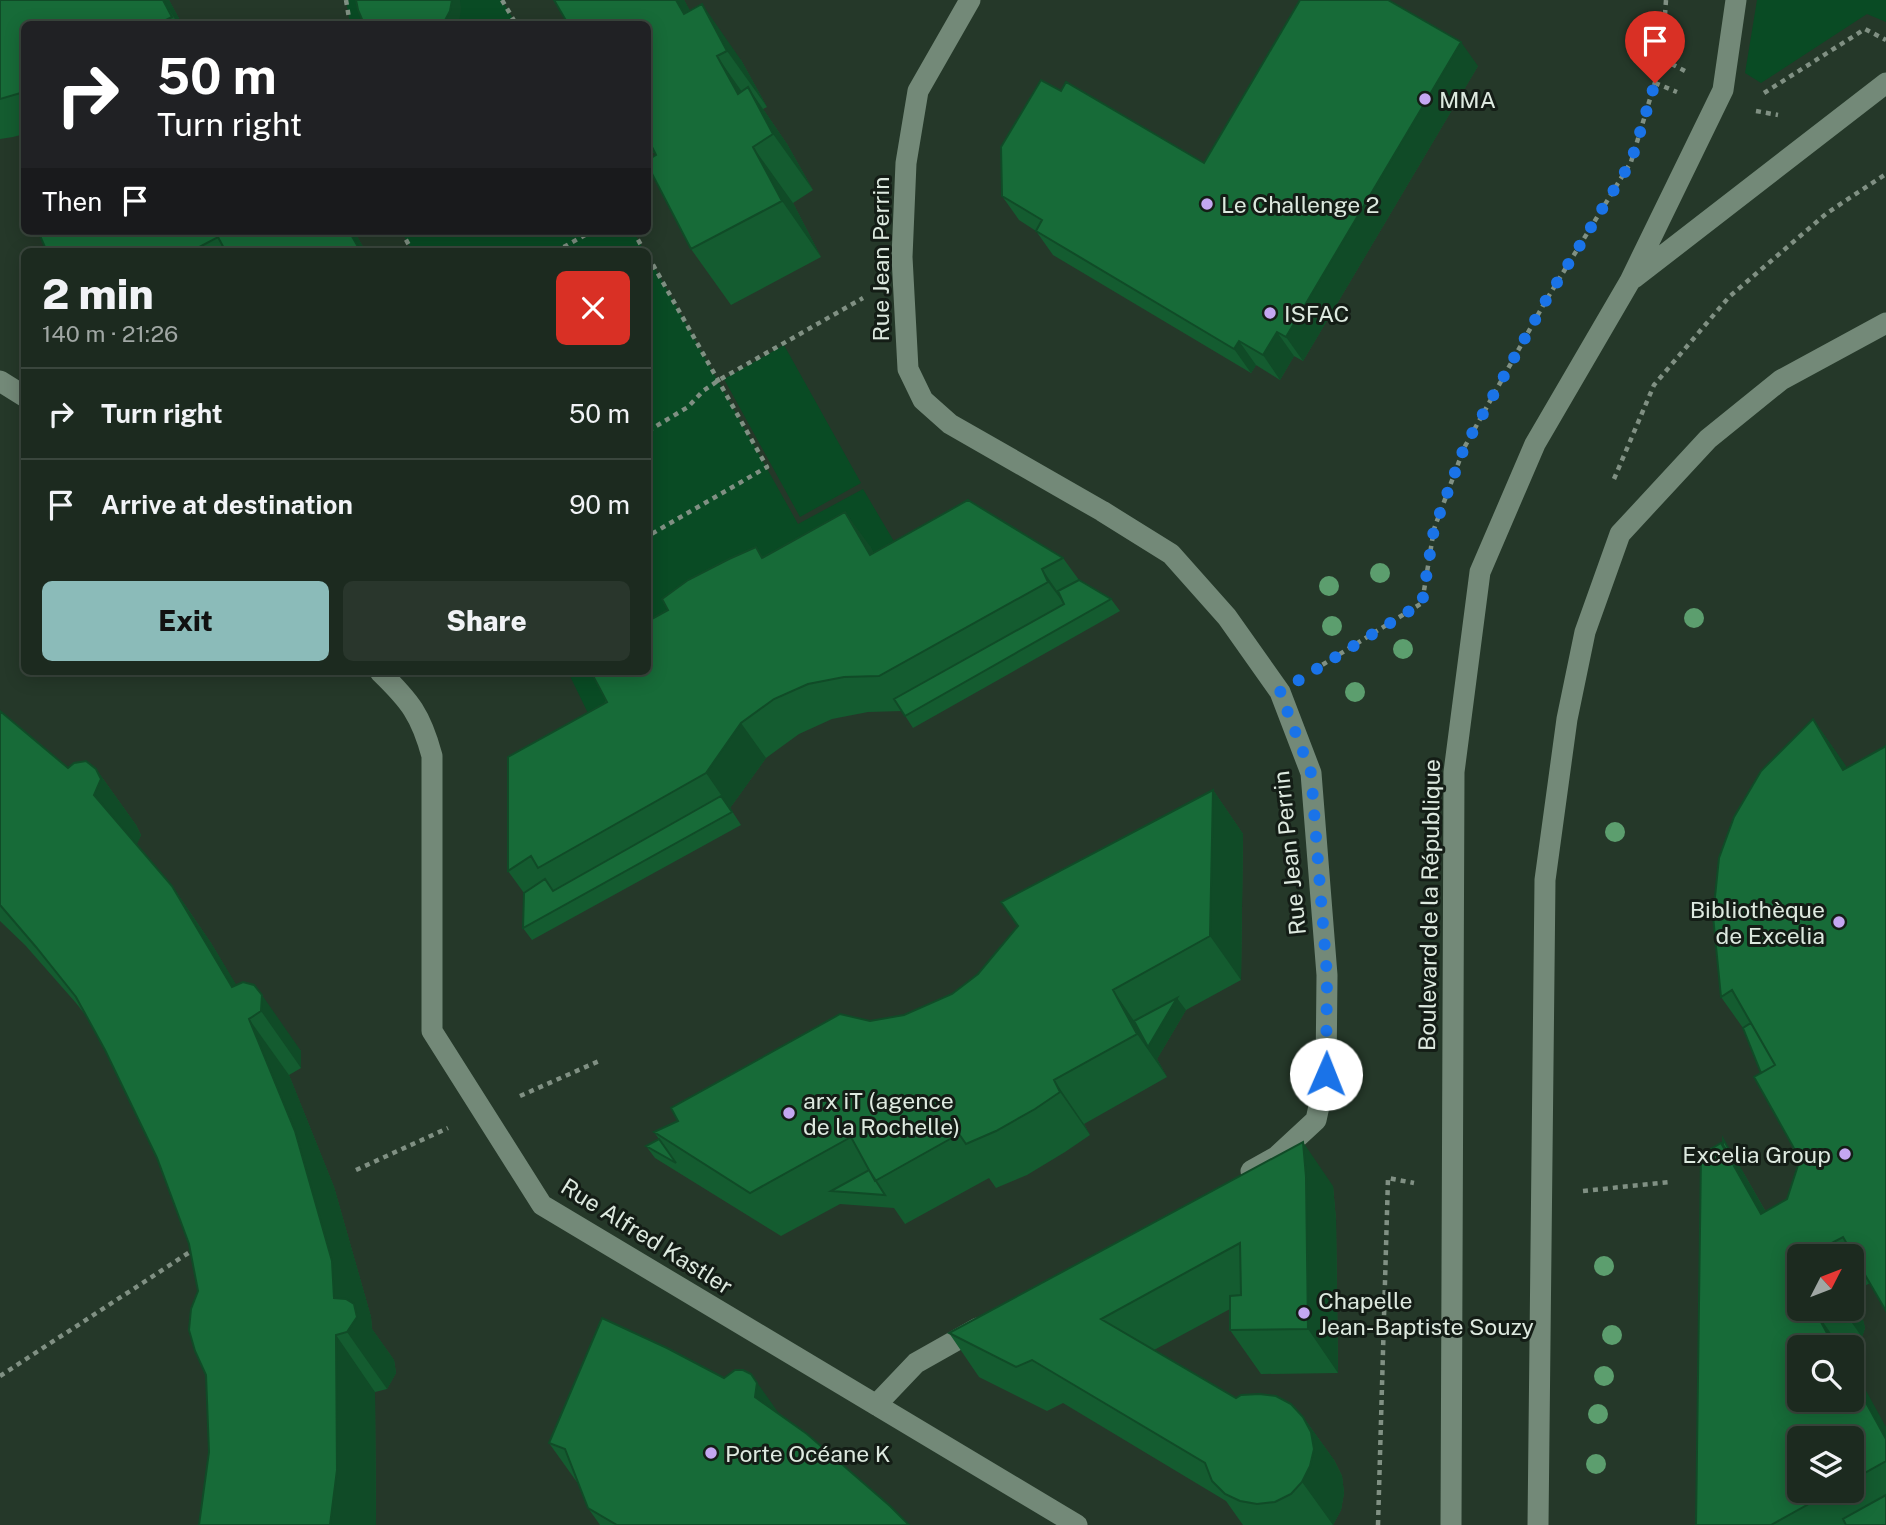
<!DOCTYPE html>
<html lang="en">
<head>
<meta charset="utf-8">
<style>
  body { margin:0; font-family:"Public Sans",sans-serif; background:#29362c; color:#f1f3f6; height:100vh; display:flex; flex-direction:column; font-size:26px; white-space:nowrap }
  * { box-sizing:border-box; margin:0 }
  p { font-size:23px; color:#a0a7a4 }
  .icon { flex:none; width:38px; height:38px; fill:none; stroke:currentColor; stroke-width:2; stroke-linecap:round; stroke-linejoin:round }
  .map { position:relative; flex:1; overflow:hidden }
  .panel { position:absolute; left:21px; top:248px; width:630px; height:427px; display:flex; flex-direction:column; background:#1c2a1f; border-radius:10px; box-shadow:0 4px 18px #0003,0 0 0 2px #3a463d }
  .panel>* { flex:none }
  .top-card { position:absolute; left:21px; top:21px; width:630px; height:214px; border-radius:10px; box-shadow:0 4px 18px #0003,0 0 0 2px #3a463d; background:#202124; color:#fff; overflow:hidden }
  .needle { width:46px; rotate:48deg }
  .controls { position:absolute; left:1787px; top:1244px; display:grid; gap:14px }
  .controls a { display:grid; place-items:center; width:77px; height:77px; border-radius:10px; background:#1c2a1f; box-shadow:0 4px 18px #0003,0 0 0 2px #3a463d; font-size:35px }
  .pin { position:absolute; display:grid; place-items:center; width:60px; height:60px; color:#fff; margin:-72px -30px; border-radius:50% 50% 50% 0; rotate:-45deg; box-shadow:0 0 7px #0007 }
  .pin .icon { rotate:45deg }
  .me { position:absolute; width:77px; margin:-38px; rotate:1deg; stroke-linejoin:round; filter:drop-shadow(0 0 5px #0008) }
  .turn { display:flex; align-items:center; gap:24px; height:147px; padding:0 21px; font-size:32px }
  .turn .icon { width:91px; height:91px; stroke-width:2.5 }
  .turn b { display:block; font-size:49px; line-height:60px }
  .then { display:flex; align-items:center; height:66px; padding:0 21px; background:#0003; gap:14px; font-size:26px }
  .round { display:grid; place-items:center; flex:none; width:74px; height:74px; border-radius:10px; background:#29362c }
  .summary { display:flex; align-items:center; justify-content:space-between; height:119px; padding:0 21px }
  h1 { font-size:42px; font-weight:800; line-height:52px }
  .cta { display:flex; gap:14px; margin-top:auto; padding:14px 21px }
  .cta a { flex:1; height:80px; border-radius:10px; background:#8bbbb9; color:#111; font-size:28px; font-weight:800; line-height:80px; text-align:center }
  .cta a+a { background:#29362c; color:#f1f3f6 }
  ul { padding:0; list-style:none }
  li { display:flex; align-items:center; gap:21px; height:91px; padding:0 21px; border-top:2px solid #3a463d }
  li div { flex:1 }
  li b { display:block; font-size:26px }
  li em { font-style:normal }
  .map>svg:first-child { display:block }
  .green { fill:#094b24 }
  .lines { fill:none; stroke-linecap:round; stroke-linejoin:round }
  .path { stroke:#809083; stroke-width:4.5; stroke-dasharray:5 5; stroke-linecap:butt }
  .service { stroke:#738978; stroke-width:21 }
  .minor { stroke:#738978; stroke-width:21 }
  .secondary { stroke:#738978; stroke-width:21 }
  .tree { fill:#5c9e6e }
  .wall { fill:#145c30; fill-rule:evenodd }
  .shaded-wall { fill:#104b27 }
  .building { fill:#176b38; stroke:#104b27; stroke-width:2 }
  .route { stroke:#1a73e8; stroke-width:12; stroke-dasharray:0 21.6 }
  .poi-dot { fill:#c4a7f1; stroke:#141d16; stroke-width:2.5 }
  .labels { text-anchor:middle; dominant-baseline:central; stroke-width:6; stroke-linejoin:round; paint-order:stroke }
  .poi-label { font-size:23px; fill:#dde9df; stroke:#141d16; text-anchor:start }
  .street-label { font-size:23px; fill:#dde9df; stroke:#141d16 }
</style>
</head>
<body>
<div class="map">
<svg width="1886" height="1525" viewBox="0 0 1886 1525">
  <rect width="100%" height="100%" fill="#253829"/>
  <path class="green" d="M346,0H502L516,24H350Z
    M1757,0H1886V22L1867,14L1761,83L1745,73Z
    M401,231H633L645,252H413Z
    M648,256L798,524L863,489L908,565L648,670Z
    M784,345L861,483L800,517L724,379Z
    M568,672H644L617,710L601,740Z"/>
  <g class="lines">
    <path class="path" d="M346,0L350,24
      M502,0L516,24
      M1666,0L1662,59L1687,72
      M1655,83L1677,92
      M1764,93L1865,29L1886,40
      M1756,111L1778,115
      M401,231L413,252
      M633,231L645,252
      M555,252L592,231
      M648,256L767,467L648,536
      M648,431L688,407L703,391L719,380L863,298
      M1614,479L1654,385L1729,297L1827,213L1886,174
      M1314,670L1422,603L1434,529L1464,448L1545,302L1631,162L1662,59
      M520,1096L599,1061
      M356,1170L448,1128
      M1583,1191L1669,1182
      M0,1376L193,1250
      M1378,1525L1388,1178L1414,1183"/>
    <path class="service" d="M1538,1525L1545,880L1567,719L1585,632L1620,534L1708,439L1781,380L1886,323"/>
    <path class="minor" d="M970,0L918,91L906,163L902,257L908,369L923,400L950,424L1102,511L1171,554L1227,617L1280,692L1311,773L1327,975L1326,1074L1316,1120L1276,1157L1251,1171
      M0,381L24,396
      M380,672C410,701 421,715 432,756V1031L542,1205L1077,1525
      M876,1405L916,1363L978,1328"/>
    <path class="secondary" d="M1634,278L1886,83
      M1451,1525L1454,772L1480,572L1535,444L1630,281L1723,90L1736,0"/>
  </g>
  <g class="tree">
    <circle cx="1380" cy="573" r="10"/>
    <circle cx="1329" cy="586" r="10"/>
    <circle cx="1694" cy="618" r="10"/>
    <circle cx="1332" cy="626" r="10"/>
    <circle cx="1403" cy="649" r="10"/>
    <circle cx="1355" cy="692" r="10"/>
    <circle cx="1615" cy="832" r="10"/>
    <circle cx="1604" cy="1266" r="10"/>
    <circle cx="1612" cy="1335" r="10"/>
    <circle cx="1604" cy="1376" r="10"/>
    <circle cx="1598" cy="1414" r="10"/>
    <circle cx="1596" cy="1464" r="10"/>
  </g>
  <path class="wall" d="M0,0H169L182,24H24V134L13,137L0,139Z
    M554,0H684L690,11L741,60L767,107L763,109L787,144L813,190L793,203L821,257L731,305L691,249L656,155L655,152L649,155L648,153V24Z
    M1478,66L1303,361L1294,356L1280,380L1256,365L1251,373L1053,255L1036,231L1019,220L1002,196L1061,91L1204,163Z
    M38,231H354L366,252H47Z
    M870,546L873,552L1063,558L1079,580L1111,599L1120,611L913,728L902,711L868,712L832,719L799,734L766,758L730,808L741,825L532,940L523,928L524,893L508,871L605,702L668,610L756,547L763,558Z
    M0,711L68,768L96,769L136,825L141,835L136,845L172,886L211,943L236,985L301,1051V1068L289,1075L334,1187L371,1317L372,1329L394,1360L396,1373L387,1389L375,1392L376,1525H199L209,1452L206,1375L198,1291L189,1244L157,1158L105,1050L87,1017L76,1003L25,945L0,921Z
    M1813,719L1847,768L1870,1283L1852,1293V1256H1799V1309H1852L1863,1320L1865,1328L1862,1337L1845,1348H1799L1886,1427V1525H1696L1731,1151L1766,1212L1787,1199L1800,1159L1761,1073L1743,1028L1721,997ZM1852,1438V1491H1799Z
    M1213,790L1243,834L1241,980L1186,1010L1157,1059L1167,1077L1084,1124L1090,1135L1065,1152L1027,1175L996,1188L989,1178L905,1224L894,1208L840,1204L781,1236L655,1158L646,1146L659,1139L654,1132L678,1121L870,1021L904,1015L952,994L978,974Z
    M1333,1186L1336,1220L1338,1373L1261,1374L1230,1330V1309L1154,1350L1236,1398L1303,1417L1334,1460L1342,1476L1344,1493L1341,1510L1333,1525H1243L1226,1501L1063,1403L1047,1411L979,1377L949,1333Z
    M724,1378L780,1415L909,1525H600L588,1508L579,1485L549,1443Z"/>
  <path class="shaded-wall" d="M163,0H169L182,24H178Z
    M452,0H460L461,9L459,23V24H443Z
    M676,0H684L724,70L684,14Z
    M702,4L741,60L767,107L727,51Z
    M1461,42L1478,66L1303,361L1286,337Z
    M717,56L756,112L738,94Z
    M748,87L787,144L813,190L773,134Z
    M753,147L793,203L821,257L782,201Z
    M349,231H354L366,252H361Z
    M1277,332L1294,356L1280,380L1263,355Z
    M1239,341L1256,365L1251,373L1234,349Z
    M845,512L870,546L887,577L870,555Z
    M1042,569L1066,604L1073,616L1048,582Z
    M1813,719L1844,763L1873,814L1843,770Z
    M741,723L766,758L730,808L706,773Z
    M96,769L136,825L141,835L134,851L94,795Z
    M1213,790L1243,834L1241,980L1210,936Z
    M172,886L211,943L255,1016L232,987Z
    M1113,990L1143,1034L1177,998L1186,1010L1157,1059L1167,1077L1137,1034Z
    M262,995L301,1051V1068L261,1011Z
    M249,1019L289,1075L334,1187L371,1317L372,1329L394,1360L396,1373L387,1389L347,1332L334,1298Z
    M1054,1080L1084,1124L1090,1135L1060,1092Z
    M1723,1139L1731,1151L1784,1244L1761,1214L1721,1143L1743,1174Z
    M1303,1142L1333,1186L1336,1220L1338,1373L1308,1329Z
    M1852,1304L1863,1320L1865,1328L1862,1337L1842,1309H1852Z
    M1814,1309L1841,1348H1835Z
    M336,1335L375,1392L376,1525H330Z
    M1852,1365L1886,1427V1439L1852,1377Z
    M751,1374L797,1439L755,1397Z
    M1303,1417L1334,1460L1342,1476L1344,1493L1341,1510L1333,1525L1302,1482Z"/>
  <path class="building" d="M0,0H163L172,17L158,24H24V92L0,99Z
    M356,0H452L450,11L443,24H364L358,10Z
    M554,0H676L684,14L702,4L727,51L717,56L738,94L748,87L773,134L753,147L782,201L691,249L648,166V160L656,155L648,139V24H568Z
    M1300,0H1388L1461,42L1286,337L1277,332L1263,355L1239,341L1234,349L1036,231L1042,220L1002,196L1001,147L1041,80L1061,91L1066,82L1204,163Z
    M38,231H349L361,252H226L218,237L190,252H47Z
    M968,500L1063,558L1042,569L1048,582L879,676L844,677L808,684L774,699L741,723L706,773L538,868L531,856L508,871V757L607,702L591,672H648V621L668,610L662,599L688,580L729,559L756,547L762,558L845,512L870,555Z
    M1079,580L1111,599L905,716L894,699L1064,604L1058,591Z
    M0,711L68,768L74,763L86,761L96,769L101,779L94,795L172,886L232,987L243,982L254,985L262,995L261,1011L249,1019L295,1131L332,1261L334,1298L346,1299L354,1304L357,1317L347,1332L336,1335L337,1470L330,1525H199L209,1452L206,1375L195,1351L189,1330L191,1309L198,1291L189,1244L157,1158L105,1050L76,997L36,947L0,905Z
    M1813,719L1843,770L1886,746V1311L1843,1237L1807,1256H1799V1277L1797,1279L1799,1280V1309H1814L1835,1348H1799V1400H1852V1377L1886,1439V1461L1852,1480V1438H1799V1491H1832L1771,1525H1696L1701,1155L1721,1143L1761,1214L1787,1199L1800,1159L1754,1077L1775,1065L1732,990L1721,997L1713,916L1719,858L1734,817L1761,771Z
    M1213,790L1210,936L1113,990L1137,1034L1054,1080L1060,1092L1035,1109L996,1131L966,1144L959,1134L875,1181L851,1137L750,1193L654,1132L678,1121L671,1108L840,1014L870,1021L904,1015L952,994L978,974L1018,926L1001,902Z
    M721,796L732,812L523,928L524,893L545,879L553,891Z
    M1177,998L1148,1047L1134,1021Z
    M1751,1023L1775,1065L1761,1073L1743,1028Z
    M659,1139L676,1163L646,1146Z
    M1723,1139L1743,1174L1723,1145Z
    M1303,1142L1306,1177L1308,1329L1230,1330V1296L1241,1295L1240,1243L1101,1319L1236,1398L1241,1395L1259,1394L1276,1396L1291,1404L1303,1417L1311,1432L1314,1449L1310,1466L1302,1482L1291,1494L1275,1502L1257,1504L1240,1501L1225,1494L1212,1481L1205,1463L1032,1360L1016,1367L949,1333Z
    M869,1170L885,1195L831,1191Z
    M602,1318L667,1348L724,1378L735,1370H743L751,1374L757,1383L755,1397L807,1434L890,1506L909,1525H617L588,1508L565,1449L549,1443Z
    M1886,1495V1525H1846L1843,1519Z"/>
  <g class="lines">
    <path class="route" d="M1326,1074L1327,975L1311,773L1280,692L1422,603L1434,529L1464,448L1545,302L1631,162L1655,83"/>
  </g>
  <g class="poi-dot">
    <circle cx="1425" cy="99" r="7"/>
    <circle cx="1207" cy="204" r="7"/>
    <circle cx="1270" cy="313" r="7"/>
    <circle cx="1839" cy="922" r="7"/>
    <circle cx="789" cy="1113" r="7"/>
    <circle cx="1845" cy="1154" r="7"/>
    <circle cx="1304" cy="1313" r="7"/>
    <circle cx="711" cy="1453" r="7"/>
  </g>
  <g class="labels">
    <g class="poi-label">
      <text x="1439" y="99">MMA</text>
      <text x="1221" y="204">Le Challenge 2</text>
      <text x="1284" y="313">ISFAC</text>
      <text x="1825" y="909" text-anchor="end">Bibliothèque<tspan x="1825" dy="26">de Excelia</tspan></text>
      <text x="803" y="1100">arx iT (agence<tspan x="803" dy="26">de la Rochelle)</tspan></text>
      <text x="1831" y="1154" text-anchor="end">Excelia Group</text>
      <text x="1318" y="1300">Chapelle<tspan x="1318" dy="26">Jean-Baptiste Souzy</tspan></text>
      <text x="725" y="1453">Porte Océane K</text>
    </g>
    <g class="street-label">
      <text transform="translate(880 259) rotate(-90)">Rue Jean Perrin</text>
      <text transform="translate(1289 853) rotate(-96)">Rue Jean Perrin</text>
      <text transform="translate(1429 905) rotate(-89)">Boulevard de la République</text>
      <text transform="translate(647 1236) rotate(32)">Rue Alfred Kastler</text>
    </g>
  </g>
</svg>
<div class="controls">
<a><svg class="needle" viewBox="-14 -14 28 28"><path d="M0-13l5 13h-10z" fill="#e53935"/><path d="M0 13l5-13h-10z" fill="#a0a7a4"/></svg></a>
<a><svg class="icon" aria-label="search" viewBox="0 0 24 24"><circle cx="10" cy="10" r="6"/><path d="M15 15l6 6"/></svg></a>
<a><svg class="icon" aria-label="layers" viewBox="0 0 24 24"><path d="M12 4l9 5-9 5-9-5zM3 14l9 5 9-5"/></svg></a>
</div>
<div class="pin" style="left:1655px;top:83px;background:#d93025"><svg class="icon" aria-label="arrive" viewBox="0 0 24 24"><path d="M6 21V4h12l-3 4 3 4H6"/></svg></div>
<svg class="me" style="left:1326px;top:1074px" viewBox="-20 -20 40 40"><circle r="19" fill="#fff"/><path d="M0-13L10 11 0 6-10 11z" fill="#1a73e8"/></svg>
<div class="top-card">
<div class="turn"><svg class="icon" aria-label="right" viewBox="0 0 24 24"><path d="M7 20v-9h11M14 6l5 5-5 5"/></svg><div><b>50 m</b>Turn right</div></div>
<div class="then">Then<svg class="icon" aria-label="arrive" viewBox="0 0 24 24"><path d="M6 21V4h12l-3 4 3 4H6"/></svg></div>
</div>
<section class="panel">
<div class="summary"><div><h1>2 min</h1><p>140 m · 21:26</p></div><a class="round" style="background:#d93025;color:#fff"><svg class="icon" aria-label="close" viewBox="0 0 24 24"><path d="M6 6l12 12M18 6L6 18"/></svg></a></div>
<ul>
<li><svg class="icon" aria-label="right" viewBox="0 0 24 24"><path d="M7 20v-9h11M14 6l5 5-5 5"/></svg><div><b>Turn right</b></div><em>50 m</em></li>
<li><svg class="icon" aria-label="arrive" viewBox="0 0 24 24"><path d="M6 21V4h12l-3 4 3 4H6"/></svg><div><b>Arrive at destination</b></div><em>90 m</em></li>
</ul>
<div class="cta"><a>Exit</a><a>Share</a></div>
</section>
</div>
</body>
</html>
